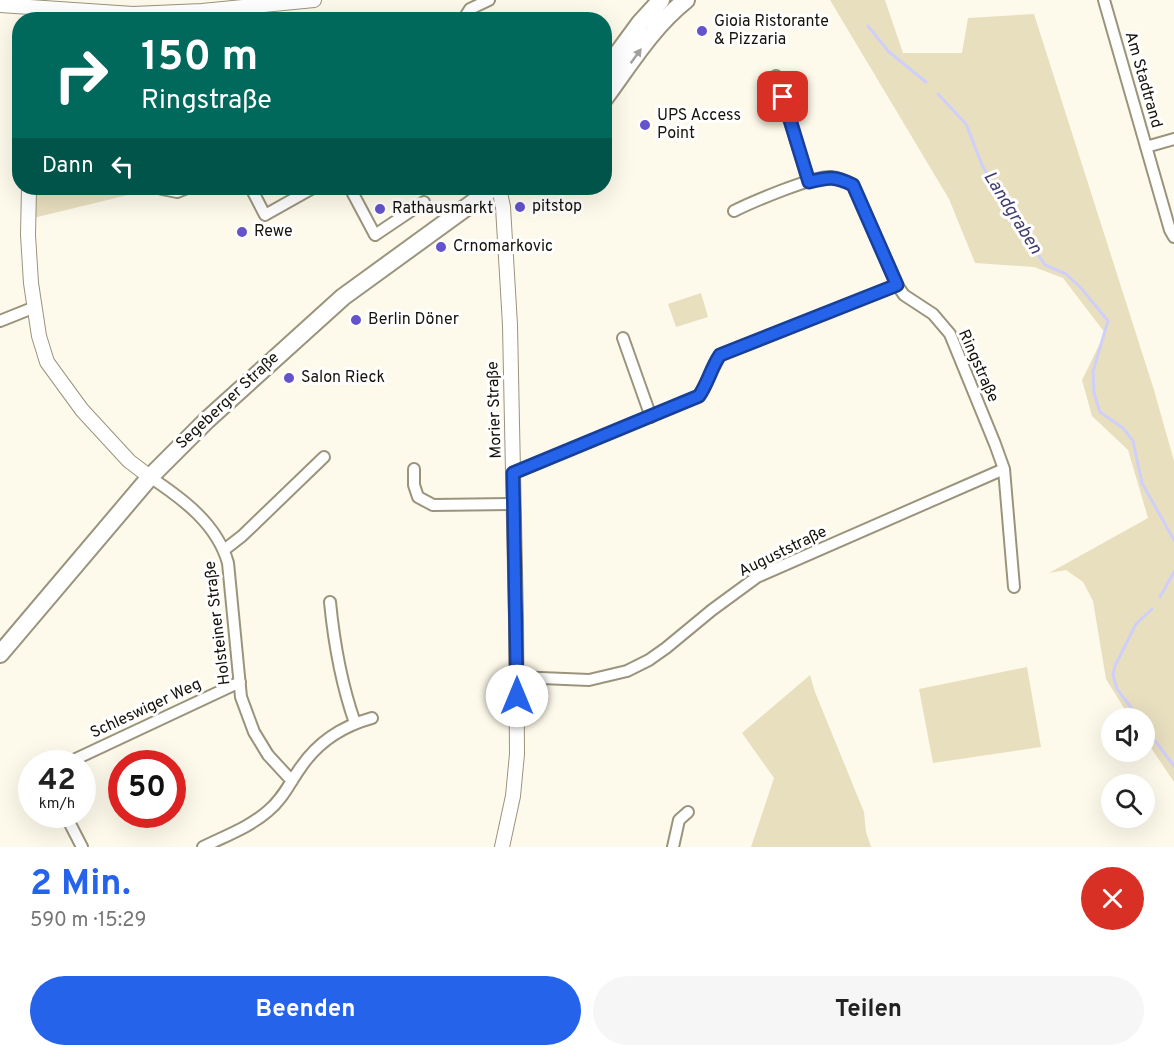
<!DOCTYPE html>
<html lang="de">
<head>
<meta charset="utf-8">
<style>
  body { margin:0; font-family:Overpass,sans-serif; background:#f6f6f6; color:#222; height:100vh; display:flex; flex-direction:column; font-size:22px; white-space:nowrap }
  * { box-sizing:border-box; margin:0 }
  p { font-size:20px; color:#767676 }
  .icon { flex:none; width:33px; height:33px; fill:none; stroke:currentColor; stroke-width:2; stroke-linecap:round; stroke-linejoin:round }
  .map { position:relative; height:847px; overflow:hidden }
  .panel { display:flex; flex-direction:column; background:#fff; flex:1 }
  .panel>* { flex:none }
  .hud { position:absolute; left:12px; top:12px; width:600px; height:183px; border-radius:24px; box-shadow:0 6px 24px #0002; background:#00695c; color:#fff; overflow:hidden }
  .fabs { position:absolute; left:1101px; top:708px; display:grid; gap:12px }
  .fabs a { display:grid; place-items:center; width:54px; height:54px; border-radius:50%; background:#fff; box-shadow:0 6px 24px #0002; font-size:30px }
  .speed { position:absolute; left:18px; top:750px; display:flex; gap:12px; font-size:30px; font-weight:700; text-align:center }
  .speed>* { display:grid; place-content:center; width:78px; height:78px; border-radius:50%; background:#fff; box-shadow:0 6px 24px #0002; line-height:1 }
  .speed small { font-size:15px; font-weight:400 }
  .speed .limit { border:9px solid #d22; background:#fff; color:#111 }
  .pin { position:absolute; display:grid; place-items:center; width:51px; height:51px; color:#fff; margin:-26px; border-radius:12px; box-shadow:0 3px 9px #0006 }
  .me { position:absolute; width:66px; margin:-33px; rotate:0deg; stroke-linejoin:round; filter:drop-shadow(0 0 4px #0008) }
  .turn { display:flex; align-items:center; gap:21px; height:126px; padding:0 30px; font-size:27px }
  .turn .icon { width:78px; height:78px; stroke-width:2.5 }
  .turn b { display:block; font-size:42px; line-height:51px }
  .then { display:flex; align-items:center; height:57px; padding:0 30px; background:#0003; gap:12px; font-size:22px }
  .round { display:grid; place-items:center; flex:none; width:63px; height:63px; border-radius:32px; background:#f6f6f6 }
  .overview { display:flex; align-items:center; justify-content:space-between; height:102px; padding:0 30px }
  h1 { font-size:36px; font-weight:700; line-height:45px; color:#2563eb }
  .action { display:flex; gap:12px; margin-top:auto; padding:12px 30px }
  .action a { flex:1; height:69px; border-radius:36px; background:#2563eb; color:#fff; font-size:24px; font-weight:700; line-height:69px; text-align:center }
  .action a+a { background:#f6f6f6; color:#222 }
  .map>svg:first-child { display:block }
  .green { fill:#e8dfbf }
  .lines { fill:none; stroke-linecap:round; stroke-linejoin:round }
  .stream { stroke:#cfcff9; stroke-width:3 }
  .street-casing { stroke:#9b947d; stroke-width:14 }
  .secondary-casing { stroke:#9b947d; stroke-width:16 }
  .primary-casing { stroke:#9b947d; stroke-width:20 }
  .street { stroke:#fff; stroke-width:10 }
  .secondary { stroke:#fff; stroke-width:14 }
  .primary { stroke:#fff; stroke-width:16 }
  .oneway { fill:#a1a09d }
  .route-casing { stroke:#184099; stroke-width:15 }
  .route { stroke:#2563eb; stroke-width:10 }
  .poi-dot { fill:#6553cc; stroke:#fff; stroke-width:2 }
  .labels { text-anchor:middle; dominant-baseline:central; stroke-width:6; stroke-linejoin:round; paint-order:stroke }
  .poi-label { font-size:16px; fill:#15120a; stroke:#fff; text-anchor:start }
  .street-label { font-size:16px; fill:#15120a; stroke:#fff }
  .water-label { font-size:18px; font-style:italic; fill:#403c71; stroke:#fff }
</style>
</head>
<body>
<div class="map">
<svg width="1174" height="847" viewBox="0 0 1174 847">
  <rect width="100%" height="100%" fill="#fefaeb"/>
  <path class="green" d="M830,0H885L903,53H962L968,18L1034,14L1154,390L1174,461V782L1145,739L1144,718H1130L1106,679L1093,601L1083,582L1066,570L1049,573L1148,518L1128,450L1092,416L1082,380L1105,333L1063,278L1034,267L975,263L949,199Z
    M31,188H157L29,219Z
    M701,293L708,317L676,327L668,304Z
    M1027,667L1041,747L933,763L919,689Z
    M810,675L815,692L864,812L866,832L871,847H751L774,778L742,733Z"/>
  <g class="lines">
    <path class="stream" d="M868,26L889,52L926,82
      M938,94L966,124L982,165L1003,203L1045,265L1066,274L1081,288L1108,321L1093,371L1094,393L1100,412L1123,428L1133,441L1142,483L1174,540
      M1160,597L1174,572
      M1139,718L1117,689L1113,675L1115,666L1136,624L1152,609
      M1144,726L1174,766"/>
    <defs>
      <path id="street" d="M1104,0L1170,230L1174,237
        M463,20L470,9L489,0
        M776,76L809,182
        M1146,147L1174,139
        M251,188L265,215L313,188
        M350,188L375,235L424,202
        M162,189L177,192L187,188
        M734,211C752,202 813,176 831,177C839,178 846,181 853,185L897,285L904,295L933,314L950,334L995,444L1004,469L1014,587
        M0,321L35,307
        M623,338L651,417
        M414,469V485L418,497L433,505L514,504
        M513,473L699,396C708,383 711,368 720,355L897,285
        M150,477C183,499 217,524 228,563L241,697L254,732L268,755L292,781
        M224,550L242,536L324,457
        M330,602C334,643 341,683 355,723
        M517,677L589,680L627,671L649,660L666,648L712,610L757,577L1004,469
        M65,764L240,682
        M65,814L82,847
        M203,847C225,836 250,827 268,811C283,799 290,782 301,767C318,742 343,726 372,718
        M673,847L679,820L688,812"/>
      <path id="secondary" d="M0,5L133,14L202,11L314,0
        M29,188L28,235L31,283L39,336L47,362L82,410L129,461L150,477
        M499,188L503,207L510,325L516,620L517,754L513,796L502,847"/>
      <path id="primary" d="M604,72L640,23L661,0
        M604,99C630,64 652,27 686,0
        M0,654L150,477L207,420L343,297L493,188"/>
    </defs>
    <use href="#street" class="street-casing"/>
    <use href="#secondary" class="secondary-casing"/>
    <use href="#primary" class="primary-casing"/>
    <use href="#street" class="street"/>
    <use href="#secondary" class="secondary"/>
    <use href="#primary" class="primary"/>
  </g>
  <defs><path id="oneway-solid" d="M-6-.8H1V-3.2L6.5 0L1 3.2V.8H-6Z" transform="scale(1.5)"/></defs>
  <use class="oneway" href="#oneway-solid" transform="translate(636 56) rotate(-54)"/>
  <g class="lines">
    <defs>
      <path id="route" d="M517,696L513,473L699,396C708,383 711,368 720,355L897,285L853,185C835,176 828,177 809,182L783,97"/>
    </defs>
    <use href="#route" class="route-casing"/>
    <use href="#route" class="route"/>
  </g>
  <g class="poi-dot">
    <circle cx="702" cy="31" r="6"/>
    <circle cx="645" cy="125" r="6"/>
    <circle cx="520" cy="207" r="6"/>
    <circle cx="380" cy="209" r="6"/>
    <circle cx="242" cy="232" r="6"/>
    <circle cx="441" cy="247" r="6"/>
    <circle cx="356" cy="320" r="6"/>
    <circle cx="289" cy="378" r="6"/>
  </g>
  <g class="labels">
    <g class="poi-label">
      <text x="714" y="22">Gioia Ristorante<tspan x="714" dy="18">&amp; Pizzaria</tspan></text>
      <text x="657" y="116">UPS Access<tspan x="657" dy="18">Point</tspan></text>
      <text x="532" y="207">pitstop</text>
      <text x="392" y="209">Rathausmarkt</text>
      <text x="254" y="232">Rewe</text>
      <text x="453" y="247">Crnomarkovic</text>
      <text x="368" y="320">Berlin Döner</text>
      <text x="301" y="378">Salon Rieck</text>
    </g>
    <g class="street-label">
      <text transform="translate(1143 80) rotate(74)">Am Stadtrand</text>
      <text transform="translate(978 366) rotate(66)">Ringstraße</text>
      <text transform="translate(228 401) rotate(-43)">Segeberger Straße</text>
      <text transform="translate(495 410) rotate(-92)">Morier Straße</text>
      <text transform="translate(783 552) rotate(-26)">Auguststraße</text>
      <text transform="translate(218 623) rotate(-97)">Holsteiner Straße</text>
      <text transform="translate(146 709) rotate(-25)">Schleswiger Weg</text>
    </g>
    <g class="water-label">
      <text transform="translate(1012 213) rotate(58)">Landgraben</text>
    </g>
  </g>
</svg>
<div class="fabs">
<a><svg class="icon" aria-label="sound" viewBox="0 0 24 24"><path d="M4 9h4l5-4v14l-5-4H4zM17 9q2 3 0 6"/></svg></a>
<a><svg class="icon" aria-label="search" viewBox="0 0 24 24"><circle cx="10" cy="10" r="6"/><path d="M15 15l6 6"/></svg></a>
</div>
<div class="speed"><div>42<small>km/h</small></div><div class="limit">50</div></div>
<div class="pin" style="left:783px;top:97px;background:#d93025"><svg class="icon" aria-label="arrive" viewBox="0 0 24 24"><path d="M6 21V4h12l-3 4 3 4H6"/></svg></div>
<svg class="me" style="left:517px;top:696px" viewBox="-20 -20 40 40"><circle r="19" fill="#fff"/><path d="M0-13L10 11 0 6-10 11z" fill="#2563eb"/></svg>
<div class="hud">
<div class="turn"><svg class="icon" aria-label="right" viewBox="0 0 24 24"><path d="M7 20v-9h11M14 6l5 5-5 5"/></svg><div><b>150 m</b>Ringstraße</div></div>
<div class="then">Dann<svg class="icon" aria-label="left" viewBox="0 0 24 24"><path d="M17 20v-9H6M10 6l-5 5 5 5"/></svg></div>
</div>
</div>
<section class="panel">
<div class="overview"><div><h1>2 Min.</h1><p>590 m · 15:29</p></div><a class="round" style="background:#d93025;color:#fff"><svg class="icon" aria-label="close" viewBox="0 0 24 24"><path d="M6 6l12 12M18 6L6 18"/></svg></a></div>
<div class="action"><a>Beenden</a><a>Teilen</a></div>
</section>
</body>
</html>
